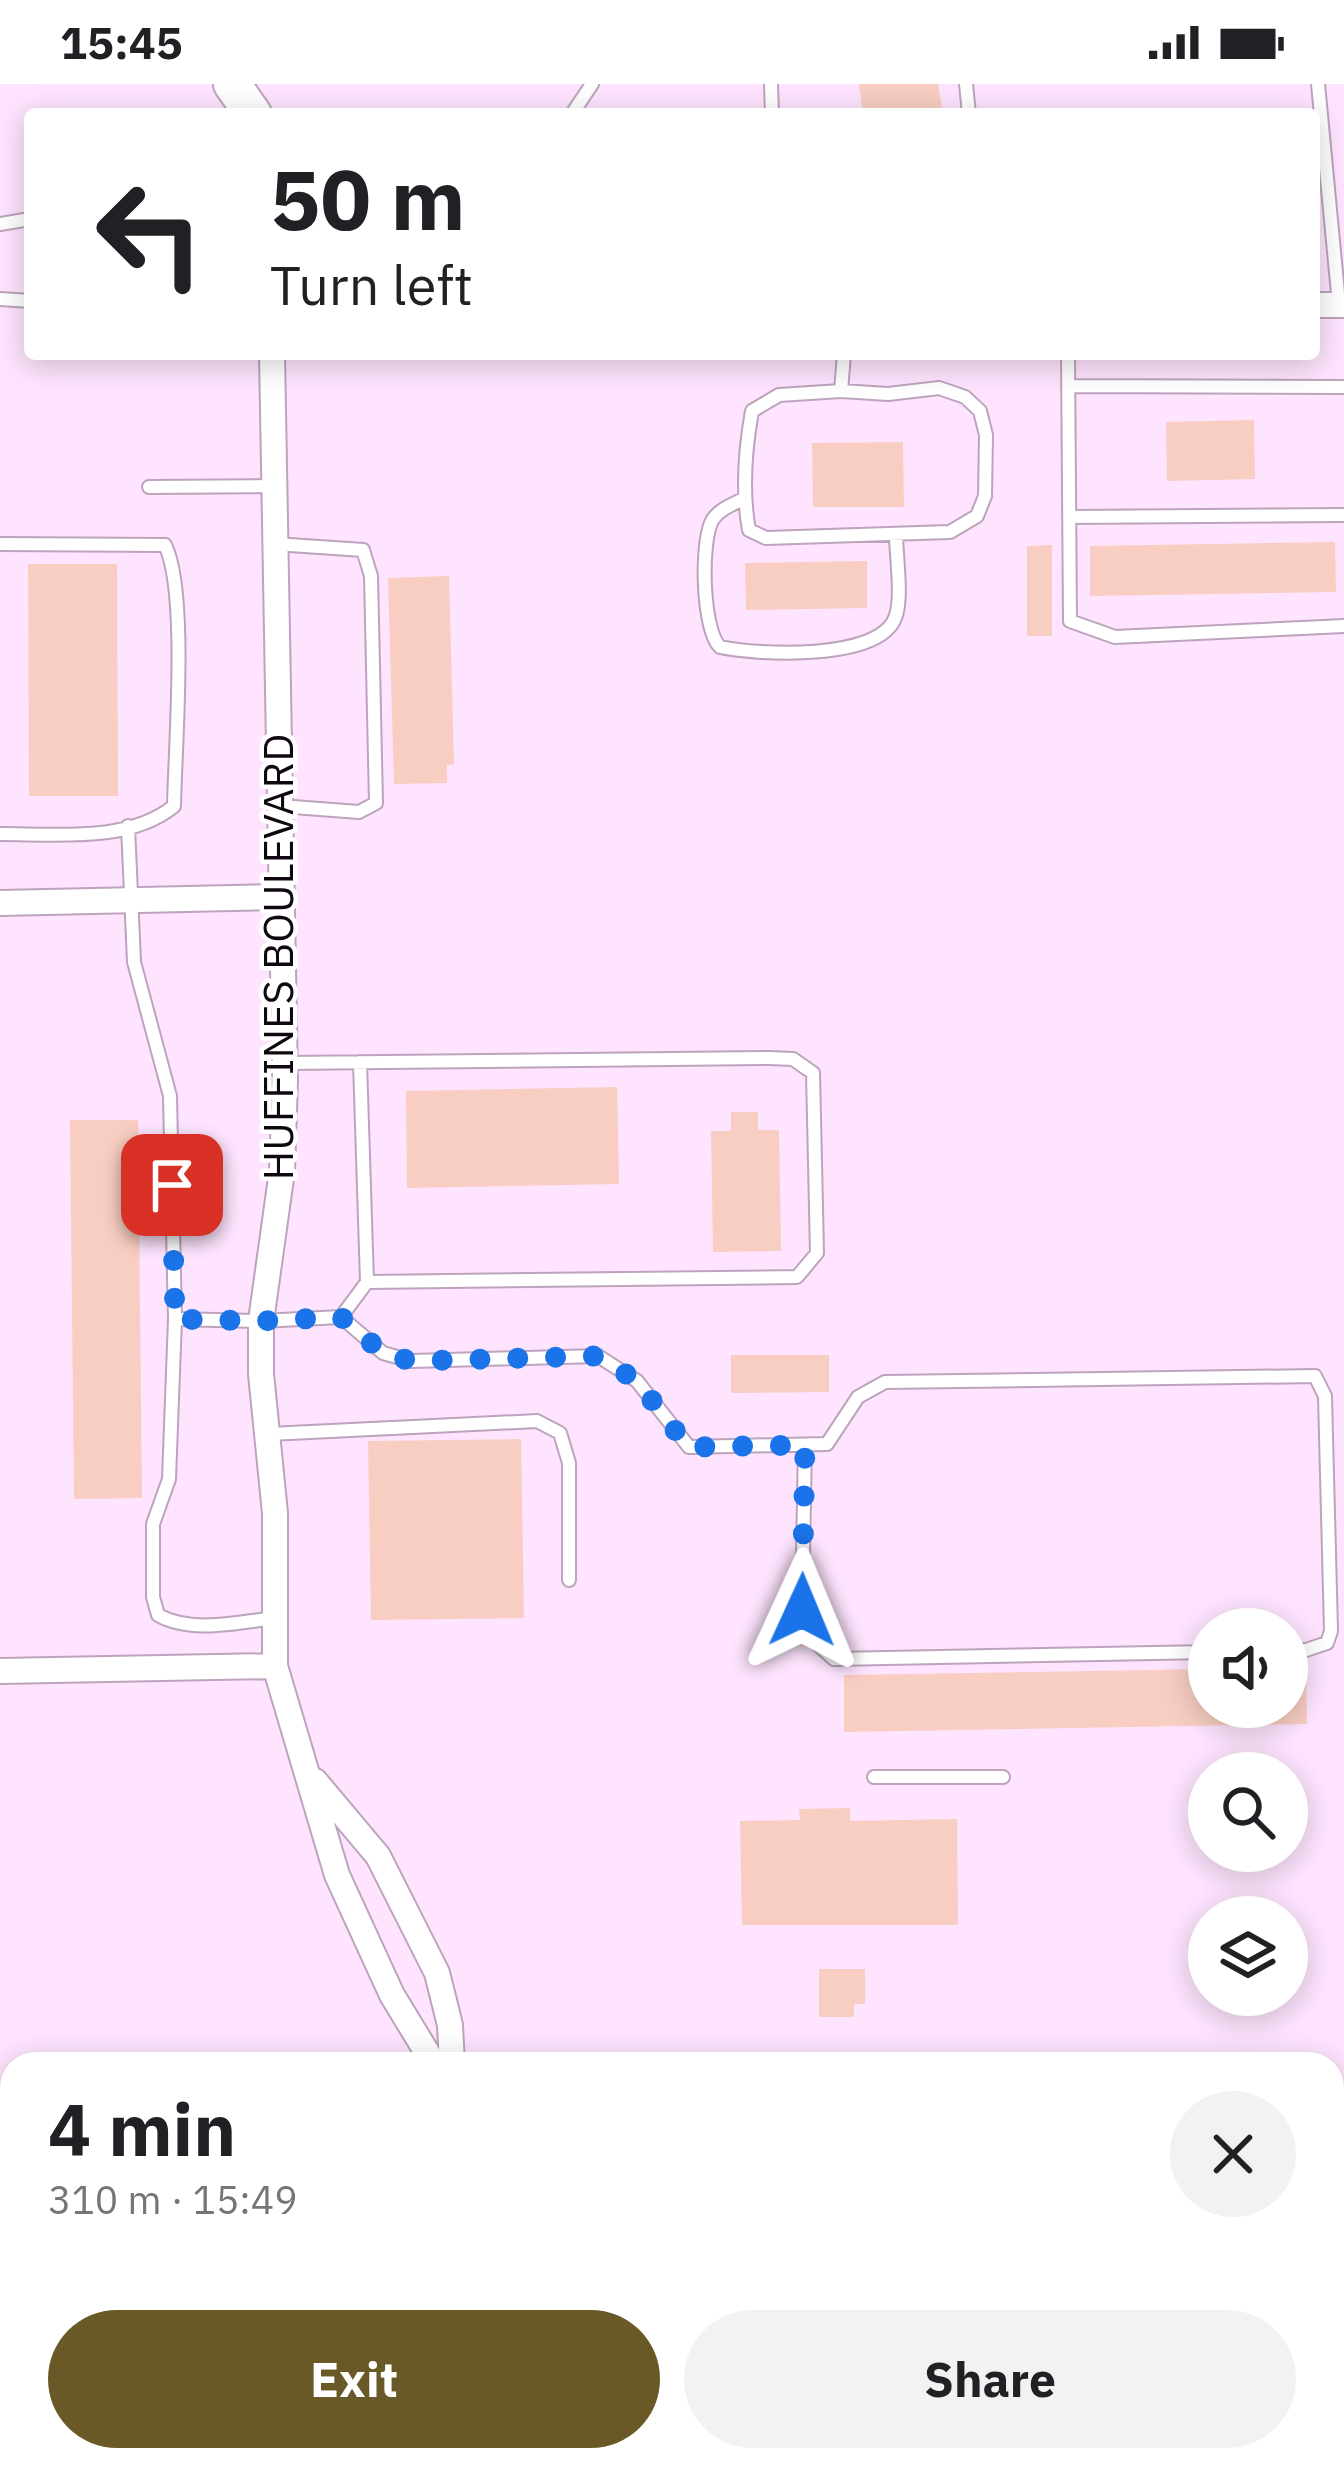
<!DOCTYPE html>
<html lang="en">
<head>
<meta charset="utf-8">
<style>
  body { margin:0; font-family:"IBM Plex Sans",sans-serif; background:#f2f2f2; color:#202124; height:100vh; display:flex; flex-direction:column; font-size:45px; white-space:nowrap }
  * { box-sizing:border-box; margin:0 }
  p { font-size:39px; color:#757577 }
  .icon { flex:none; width:66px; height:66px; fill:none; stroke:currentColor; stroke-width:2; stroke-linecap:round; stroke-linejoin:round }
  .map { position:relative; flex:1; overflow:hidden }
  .side { position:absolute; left:0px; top:1968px; width:1344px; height:420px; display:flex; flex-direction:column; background:#fff; border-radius:36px 36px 0 0; box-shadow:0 6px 30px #0003 }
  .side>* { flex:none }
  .top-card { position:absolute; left:24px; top:24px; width:1296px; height:252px; border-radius:12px; box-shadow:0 6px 30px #0003; background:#fff; color:#202124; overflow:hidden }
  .buttons { position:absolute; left:1188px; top:1524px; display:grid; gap:24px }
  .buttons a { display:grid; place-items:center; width:120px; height:120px; border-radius:50%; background:#fff; box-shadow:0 6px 30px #0003; font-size:60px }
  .pin { position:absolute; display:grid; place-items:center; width:102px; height:102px; color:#fff; margin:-51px; border-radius:24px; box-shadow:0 6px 18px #0006 }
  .me { position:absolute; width:132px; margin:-66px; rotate:1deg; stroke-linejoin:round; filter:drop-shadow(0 0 9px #0008) }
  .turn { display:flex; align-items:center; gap:42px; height:252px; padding:0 48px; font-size:54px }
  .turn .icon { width:156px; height:156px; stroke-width:2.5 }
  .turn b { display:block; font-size:84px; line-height:102px }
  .round { display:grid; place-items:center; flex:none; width:126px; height:126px; border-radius:63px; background:#f2f2f2 }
  .overview { display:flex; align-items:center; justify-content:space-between; height:204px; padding:0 48px }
  h1 { font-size:72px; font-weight:700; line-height:90px }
  .cta { display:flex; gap:24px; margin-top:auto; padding:24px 48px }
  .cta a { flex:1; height:138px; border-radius:72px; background:#685926; color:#fff; font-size:48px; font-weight:700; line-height:138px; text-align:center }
  .cta a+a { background:#f2f2f2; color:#202124 }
  .status { display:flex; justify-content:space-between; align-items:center; height:84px; padding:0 60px; background:#fff; direction:ltr }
  .status svg { height:33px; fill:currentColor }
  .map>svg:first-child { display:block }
  .green { fill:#bfefa9 }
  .building { fill:#f9cec2 }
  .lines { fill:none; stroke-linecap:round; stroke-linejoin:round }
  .service-casing { stroke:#bca4bc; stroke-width:16 }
  .minor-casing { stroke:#bca4bc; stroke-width:28 }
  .primary-casing { stroke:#bca4bc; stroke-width:40 }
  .service { stroke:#fff; stroke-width:12 }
  .minor { stroke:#fff; stroke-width:24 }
  .primary { stroke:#fff; stroke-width:36 }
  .route { stroke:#1a73e8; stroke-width:21; stroke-dasharray:0 37.8 }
  .labels { text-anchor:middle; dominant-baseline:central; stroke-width:9; stroke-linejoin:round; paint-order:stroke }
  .street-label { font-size:42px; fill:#100810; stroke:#fff }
</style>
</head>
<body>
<div class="status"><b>15:45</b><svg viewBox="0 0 49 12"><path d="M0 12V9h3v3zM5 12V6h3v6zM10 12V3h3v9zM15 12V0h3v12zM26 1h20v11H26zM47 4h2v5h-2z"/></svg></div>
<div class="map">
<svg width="1344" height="2388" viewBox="0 0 1344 2388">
  <rect width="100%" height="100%" fill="#fee4fe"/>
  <path class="green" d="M1332,2038H1344V2388H497V2376H1332Z
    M275,2376H403V2388H275Z"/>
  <path class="building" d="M859,0H938L943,30H863Z
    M1254,336L1255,395L1167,397L1166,338Z
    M903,358L904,423H813L812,359Z
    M1335,458L1336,508L1090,512V462Z
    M1052,461V552H1027V462Z
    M867,477V524L746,526L745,479Z
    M28,480H117L118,712H29Z
    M449,492L454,680L447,681V699L394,700L388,494Z
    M617,1003L619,1100L407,1104L406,1007Z
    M731,1028H758V1046H779L781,1167L713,1168L711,1047H731Z
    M70,1036H138L142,1414L74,1415Z
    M731,1271H829V1308L731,1309Z
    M521,1355L524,1534L371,1536L368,1357Z
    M1306,1583L1307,1640L844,1648V1591L1209,1585V1623H1287V1584Z
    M850,1724V1737L957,1735L958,1841H742L740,1737L800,1736L799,1725Z
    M819,1885H865V1920H854V1933H819Z"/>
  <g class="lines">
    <defs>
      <path id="service" d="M771,0L772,30
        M966,0L969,30
        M1318,0L1339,220
        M572,30L592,0
        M0,140L30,135
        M0,215L30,217
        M1068,270L1070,537L1115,553L1344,542
        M1068,302L1344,303
        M841,307L888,310L939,304L965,313L980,327L986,351L985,412L977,432L950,448L766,454L749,446C742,408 745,366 752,327L779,311L841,307L844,270
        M149,403L274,402
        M745,414C734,420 721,424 713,435C700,455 702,546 720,563C758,571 878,577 895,534C903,516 896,471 896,450
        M1069,433L1344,431
        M0,460L165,461C188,507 175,663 174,722C129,759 55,750 0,750
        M275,460L363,466L371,492L376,719L359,728L280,722
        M128,742L134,878L170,1012L175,1235L169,1395L153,1440V1513L158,1531C192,1550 239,1538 275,1534
        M360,978L367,1198
        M285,979L769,974L793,975L813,989L817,1169L797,1193L367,1198L341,1233
        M175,1235L261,1237L341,1233L383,1269L411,1277L598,1272L637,1297L689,1363L827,1360L858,1313L885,1298L1315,1292L1325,1312L1331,1547L1327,1559L1306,1566L1287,1567
        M269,1350L537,1337L560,1349L569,1379V1496
        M805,1361L802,1526L812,1555L834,1575L1209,1568
        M874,1693H1003"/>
      <path id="minor" d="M1314,221H1344
        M272,270L285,996L282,1087L261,1237V1290L275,1429V1582L337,1791L392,1911L434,1980
        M0,819L280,813
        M0,1587L275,1582
        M315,1697L378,1772L437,1889L450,1941L452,1980
        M1332,2037L1344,2036
        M458,2376L459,2388
        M1170,2388L1182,2376"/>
      <path id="primary" d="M232,0L253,30"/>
    </defs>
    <use href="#service" class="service-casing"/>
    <use href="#minor" class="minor-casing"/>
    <use href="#primary" class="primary-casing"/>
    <use href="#service" class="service"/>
    <use href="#minor" class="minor"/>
    <use href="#primary" class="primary"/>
  </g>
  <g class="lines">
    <path class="route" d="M172,1101L175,1235L261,1237L341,1233L383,1269L411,1277L598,1272L637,1297L688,1363L805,1361L802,1526"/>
  </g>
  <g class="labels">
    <g class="street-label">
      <text transform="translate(277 873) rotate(-90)">HUFFINES BOULEVARD</text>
    </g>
  </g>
</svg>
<div class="buttons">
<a><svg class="icon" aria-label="sound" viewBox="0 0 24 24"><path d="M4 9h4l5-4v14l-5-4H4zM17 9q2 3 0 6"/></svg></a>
<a><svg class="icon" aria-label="search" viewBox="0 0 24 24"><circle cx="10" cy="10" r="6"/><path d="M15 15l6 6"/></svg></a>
<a><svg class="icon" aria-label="layers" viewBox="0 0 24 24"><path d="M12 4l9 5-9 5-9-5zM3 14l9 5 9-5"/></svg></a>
</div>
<div class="pin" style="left:172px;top:1101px;background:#d93025"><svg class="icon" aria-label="arrive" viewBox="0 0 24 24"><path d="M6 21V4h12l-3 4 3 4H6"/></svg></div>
<svg class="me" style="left:802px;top:1526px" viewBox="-20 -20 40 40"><path d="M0-17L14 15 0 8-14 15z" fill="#1a73e8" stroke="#fff" stroke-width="4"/></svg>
<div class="top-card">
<div class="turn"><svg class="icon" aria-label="left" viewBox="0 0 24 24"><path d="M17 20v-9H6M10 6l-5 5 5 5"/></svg><div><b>50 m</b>Turn left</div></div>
</div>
<section class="side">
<div class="overview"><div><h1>4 min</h1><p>310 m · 15:49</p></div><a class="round"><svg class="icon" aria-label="close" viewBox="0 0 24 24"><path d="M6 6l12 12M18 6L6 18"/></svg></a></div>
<div class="cta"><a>Exit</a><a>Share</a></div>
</section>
</div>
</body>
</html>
